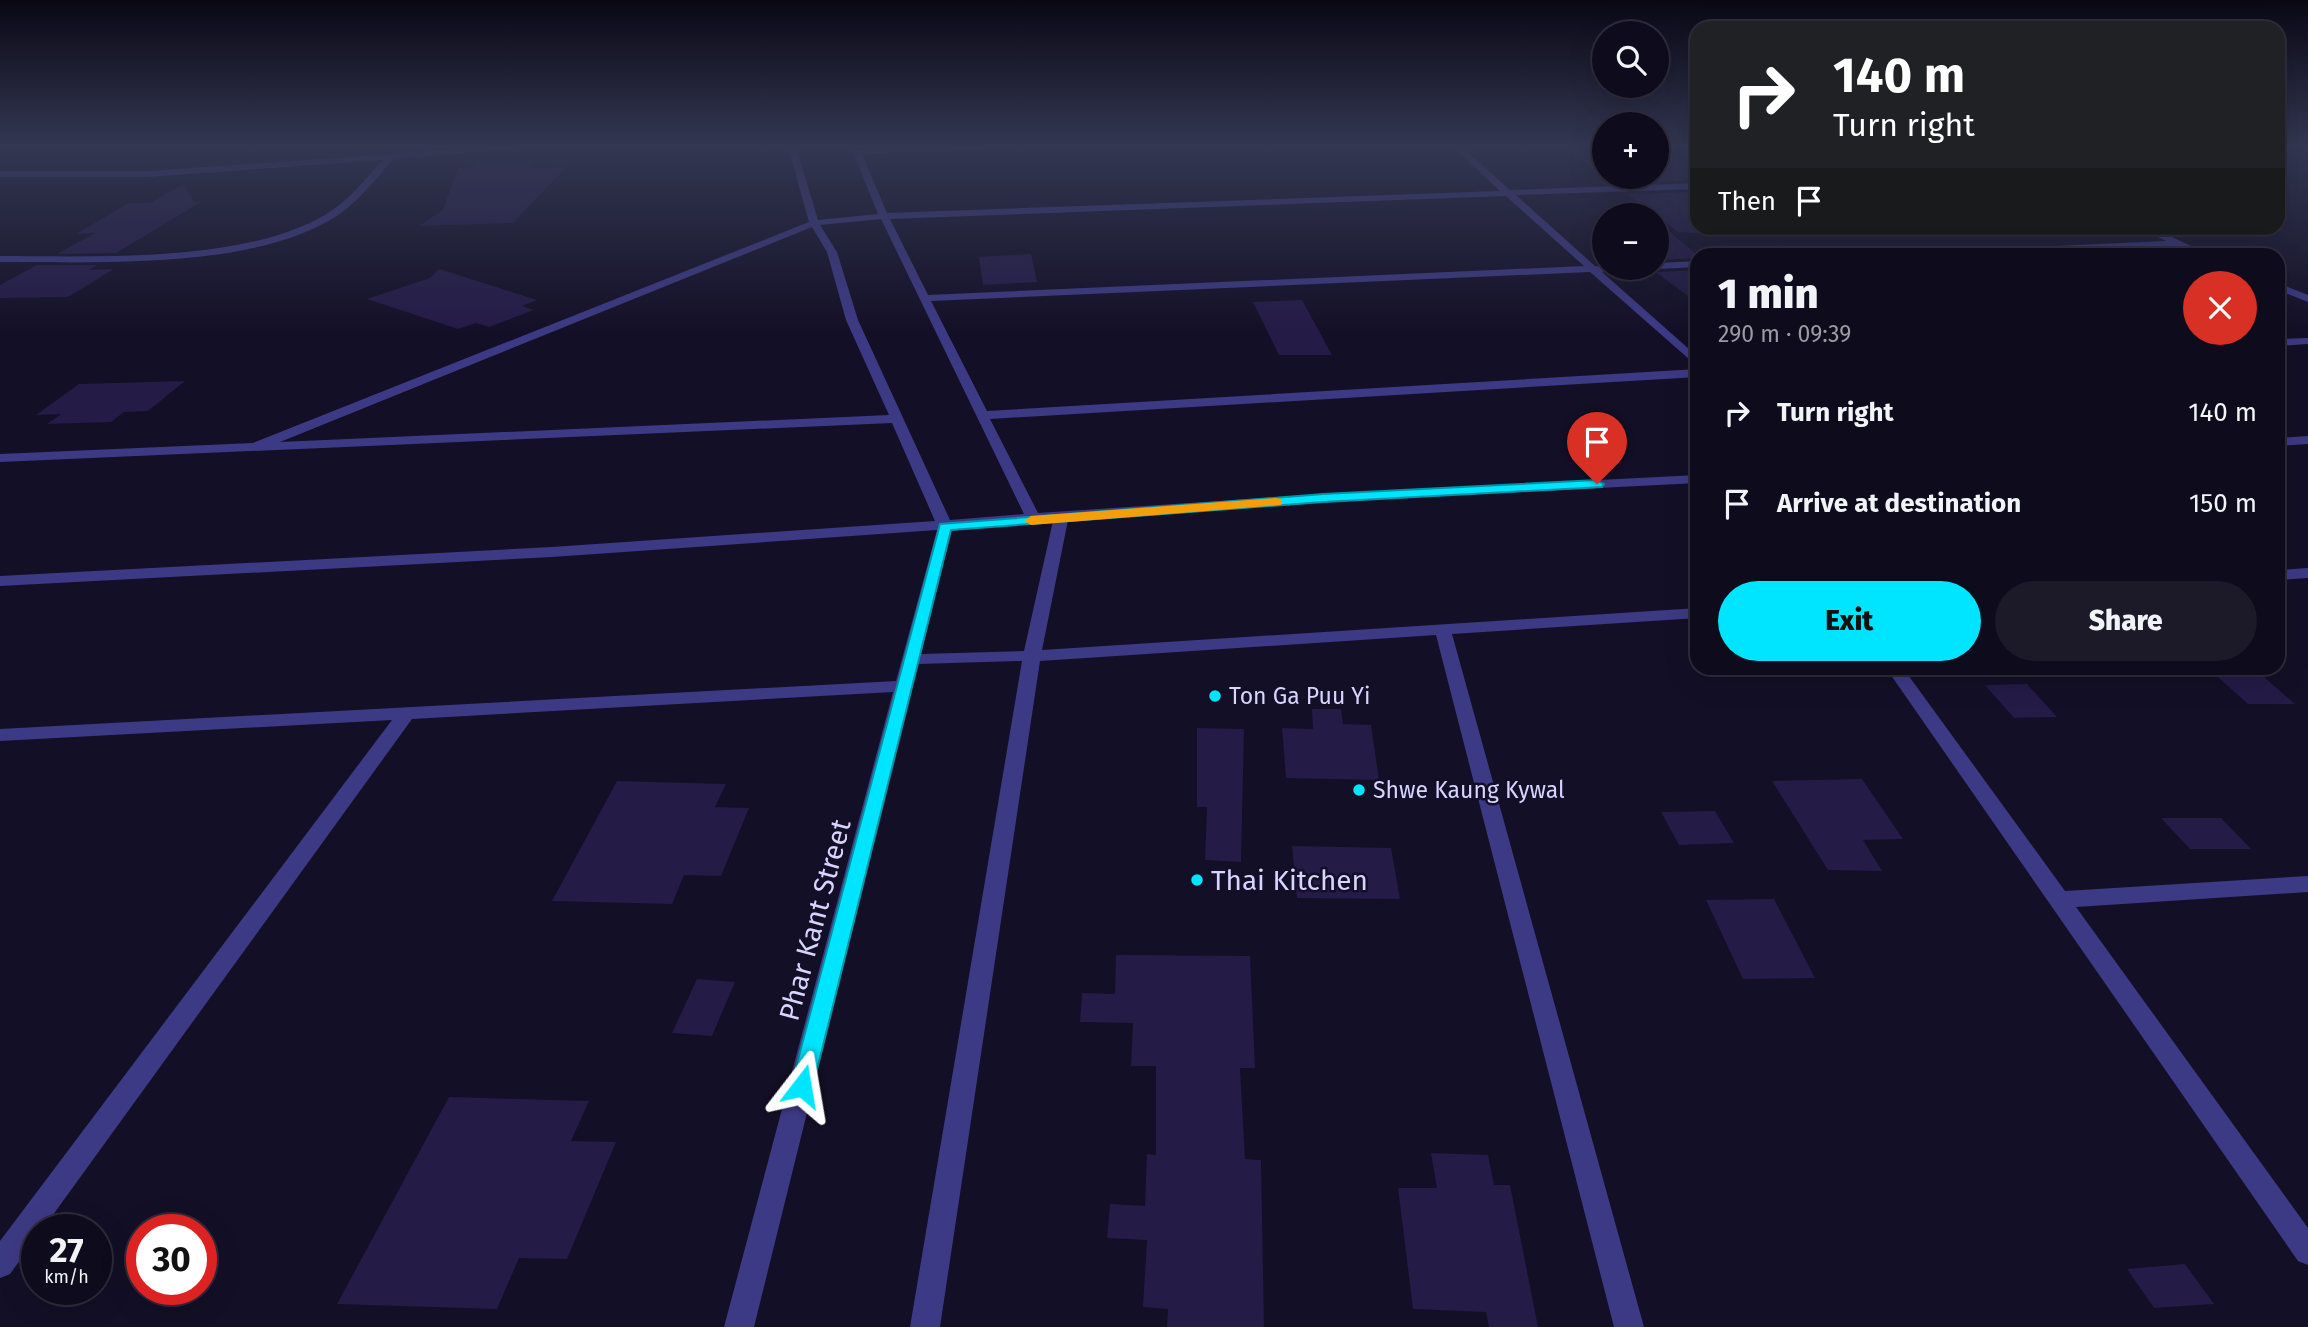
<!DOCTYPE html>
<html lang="en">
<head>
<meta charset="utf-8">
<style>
  body { margin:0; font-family:"Fira Sans",sans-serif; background:#1c1929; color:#f1f3f6; height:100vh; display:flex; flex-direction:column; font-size:26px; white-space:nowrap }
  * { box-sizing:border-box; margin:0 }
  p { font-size:23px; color:#9b9ba3 }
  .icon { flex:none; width:38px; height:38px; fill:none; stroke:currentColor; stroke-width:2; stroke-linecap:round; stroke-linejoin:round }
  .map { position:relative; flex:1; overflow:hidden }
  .sheet { position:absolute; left:1690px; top:248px; width:595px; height:427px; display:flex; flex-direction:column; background:#0e0b1c; border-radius:21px; box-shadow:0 7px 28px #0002,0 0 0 2px #2e2b3b }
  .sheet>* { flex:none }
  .hud { position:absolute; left:1690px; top:21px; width:595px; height:214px; border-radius:21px; box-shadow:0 7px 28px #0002,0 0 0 2px #2e2b3b; background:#202124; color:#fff; overflow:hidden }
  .controls { position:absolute; left:1592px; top:21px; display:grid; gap:14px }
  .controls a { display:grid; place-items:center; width:77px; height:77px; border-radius:50%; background:#0e0b1c; box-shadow:0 7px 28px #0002,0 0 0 2px #2e2b3b; font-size:35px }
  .speed { position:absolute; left:21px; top:1214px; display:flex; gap:14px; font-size:35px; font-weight:700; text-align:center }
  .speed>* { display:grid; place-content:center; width:91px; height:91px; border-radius:50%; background:#0e0b1c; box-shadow:0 7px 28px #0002,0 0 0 2px #2e2b3b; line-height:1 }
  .speed small { font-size:18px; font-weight:400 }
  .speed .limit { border:10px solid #d22; background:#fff; color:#111 }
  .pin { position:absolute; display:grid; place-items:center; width:60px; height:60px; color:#fff; margin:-72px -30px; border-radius:50% 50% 50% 0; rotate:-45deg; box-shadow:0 0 7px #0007 }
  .pin .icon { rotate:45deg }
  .me { position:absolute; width:77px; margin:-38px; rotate:14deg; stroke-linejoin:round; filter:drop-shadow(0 0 5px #0008) }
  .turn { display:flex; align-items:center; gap:24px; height:147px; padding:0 28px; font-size:32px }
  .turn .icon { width:91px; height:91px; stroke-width:2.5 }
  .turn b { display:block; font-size:49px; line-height:60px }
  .then { display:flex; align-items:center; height:66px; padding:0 28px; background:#0003; gap:14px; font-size:26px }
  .round { display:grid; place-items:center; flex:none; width:74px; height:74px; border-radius:37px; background:#1c1929 }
  .headline { display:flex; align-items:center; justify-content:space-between; height:119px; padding:0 28px }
  h1 { font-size:42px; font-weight:800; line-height:52px }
  .cta { display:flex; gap:14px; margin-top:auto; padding:14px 28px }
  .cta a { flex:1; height:80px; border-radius:42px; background:#00e5ff; color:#111; font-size:28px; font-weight:800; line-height:80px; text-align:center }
  .cta a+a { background:#1c1929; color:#f1f3f6 }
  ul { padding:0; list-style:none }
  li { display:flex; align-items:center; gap:21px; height:91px; padding:0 28px }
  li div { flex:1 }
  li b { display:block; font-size:26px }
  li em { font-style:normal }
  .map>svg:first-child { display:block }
  .building { fill:#241b47 }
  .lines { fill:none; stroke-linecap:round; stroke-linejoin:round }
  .minor { fill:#3d3a85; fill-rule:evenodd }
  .route { fill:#00e5ff; stroke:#0095a6; stroke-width:2 }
  .slow { fill:#f59e0b }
  .poi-dot { fill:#00e5ff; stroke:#130f26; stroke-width:2.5 }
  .labels { text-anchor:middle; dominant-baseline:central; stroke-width:5; stroke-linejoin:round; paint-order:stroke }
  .poi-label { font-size:23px; fill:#d9d4ff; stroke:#130f26; text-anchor:start }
  .near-poi-label { font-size:28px; fill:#d9d4ff; stroke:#130f26; text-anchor:start }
  .near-street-label { font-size:28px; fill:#d9d4ff; stroke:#130f26 }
</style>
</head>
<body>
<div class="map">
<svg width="2308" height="1327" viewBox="0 0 2308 1327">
  <rect width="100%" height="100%" fill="#130f26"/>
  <path class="building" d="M1565,147H1605V177H1657V147H1662L1698,174V180L1613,184Z
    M517,159L516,163L533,162L531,169L566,167L513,223L419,226L443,210L458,168L474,167L475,163Z
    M184,184L194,202H201L116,253L57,254L95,233L76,234L129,203H150Z
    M1698,192V233L1678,232L1627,194Z
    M1669,231L1698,256V258L1657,260V232Z
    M1031,254L1037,282L983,285L979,257Z
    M37,265H97L89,270L114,269L68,297L0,298V285Z
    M439,269L537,300L522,306L534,310L489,327L476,323L458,329L367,299L430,278Z
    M1698,270V303L1654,271L1657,272Z
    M1302,300L1332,355H1279L1253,302Z
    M185,381L148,411L124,412L111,422L47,424L61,414L36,415L79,384Z
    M2210,670H2256L2295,704H2248Z
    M2027,684L2057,717L2014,718L1985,685Z
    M1312,709H1341L1343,724L1371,725L1379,780L1286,778L1282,728L1313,729Z
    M1197,728L1244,729L1241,862L1205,860L1207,807H1197Z
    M1862,779L1903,839L1863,840L1882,871L1828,870L1772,781Z
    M617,781L726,784L715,807L749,808L721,876L684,875L672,904L552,901Z
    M1715,811L1734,843L1679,845L1661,812Z
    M2161,818H2221L2251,849H2190Z
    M1292,846L1391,848L1400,899L1297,898Z
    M1774,899L1815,978L1743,979L1706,900Z
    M1116,955L1250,956L1255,1068H1240L1245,1159L1261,1160L1264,1327H1167L1168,1309L1143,1307L1147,1240L1107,1238L1110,1204L1145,1206L1147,1154L1156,1155V1066H1131L1133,1023L1080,1022L1082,993L1115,994Z
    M697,979L735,982L712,1036L672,1033Z
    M449,1097L589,1101L571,1141L616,1142L567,1259L519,1258L497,1309L337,1304Z
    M1431,1153L1488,1155L1494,1185H1510L1538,1327H1489L1486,1312L1413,1309L1398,1188H1437Z
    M2185,1264L2214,1304L2154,1308L2127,1269Z"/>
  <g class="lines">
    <path class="minor" d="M494,147H537L393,159C377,178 360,199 341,213C260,270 97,262 0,262V256C95,256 255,264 334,209C353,196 367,176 383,160L148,177H0V171H148Z
      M788,147H796L818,220L878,214L853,152L857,150L1029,147L862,154L887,213L1500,191L1453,147H1462L1510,190L1698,183V189L1516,195L1595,266L1623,268L1618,271L1602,272L1698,357V367L1590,272L931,301L987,411L1698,369V377L990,419L1038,513L1323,494L1698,475V483L1323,502L1068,520L1042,650L1698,608V618L1452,634L1644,1327H1614L1436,635L1040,661L940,1327H910L1022,661L918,664L754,1327H724L893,692L412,719L42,1230H37V1237L10,1274L0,1278V1241L392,720L0,741V729L896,681L937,530L552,557L0,586V576L552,547L935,521L892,423L0,462V454L253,443L809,222ZM1506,196L1584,266L928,295L890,219ZM881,219L1024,514L950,520L858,320L837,252L820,225ZM812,227L827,252L846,320L889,415L280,442ZM1053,521L1024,651L921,654L952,528Z
      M2140,228H2152L2213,256H2199L2178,246L1977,256H1896L1901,253L2166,241Z
      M1698,261V267L1657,269L1653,268H1657V263Z
      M2278,283L2308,295V302L2278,290Z
      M2308,338V344L2278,346V339Z
      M2308,436V444L2278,446V438Z
      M2308,568V578L2278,580V570Z
      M1886,668H1903L2065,891L2308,876V892L2076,907L2308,1228V1265L2298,1261Z"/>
  </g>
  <linearGradient id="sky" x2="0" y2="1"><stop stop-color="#0a0815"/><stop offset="0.44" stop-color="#333752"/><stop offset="1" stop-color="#333752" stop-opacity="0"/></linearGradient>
  <rect width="2308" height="333" fill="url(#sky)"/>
  <path class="route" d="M1597,480L1604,484L1602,487L1323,502L951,530L813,1086L810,1093L802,1096L794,1093L791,1086L940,524L1323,494Z"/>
  <path class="slow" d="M1276,498L1281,499V505L1031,525L1024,521L1031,516Z"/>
  <g class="poi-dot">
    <circle cx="1215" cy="696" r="7"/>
    <circle cx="1359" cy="790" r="7"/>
    <circle cx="1197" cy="880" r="7"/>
  </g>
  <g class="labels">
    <g class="poi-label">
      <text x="1229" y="696">Ton Ga Puu Yi</text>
      <text x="1373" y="790">Shwe Kaung Kywal</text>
    </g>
    <g class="near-poi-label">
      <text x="1211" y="880">Thai Kitchen</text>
    </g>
    <g class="near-street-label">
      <text transform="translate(815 920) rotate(-75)">Phar Kant Street</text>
    </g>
  </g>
</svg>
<div class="controls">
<a><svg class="icon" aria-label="search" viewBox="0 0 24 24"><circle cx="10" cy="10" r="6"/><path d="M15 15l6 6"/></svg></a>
<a>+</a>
<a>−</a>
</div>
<div class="speed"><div>27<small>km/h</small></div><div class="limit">30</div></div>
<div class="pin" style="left:1597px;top:484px;background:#d93025"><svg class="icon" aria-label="arrive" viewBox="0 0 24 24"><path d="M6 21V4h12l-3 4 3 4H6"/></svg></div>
<svg class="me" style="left:802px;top:1086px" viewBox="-20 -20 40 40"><path d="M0-17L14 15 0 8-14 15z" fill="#00e5ff" stroke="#fff" stroke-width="4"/></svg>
<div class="hud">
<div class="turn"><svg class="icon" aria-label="right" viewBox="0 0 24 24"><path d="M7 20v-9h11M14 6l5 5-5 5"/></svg><div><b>140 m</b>Turn right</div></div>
<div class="then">Then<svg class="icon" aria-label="arrive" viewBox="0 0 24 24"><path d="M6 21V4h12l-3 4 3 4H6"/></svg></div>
</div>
<section class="sheet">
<div class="headline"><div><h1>1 min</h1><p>290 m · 09:39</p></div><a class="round" style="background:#d93025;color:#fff"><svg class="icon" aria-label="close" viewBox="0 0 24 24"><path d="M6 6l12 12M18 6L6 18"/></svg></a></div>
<ul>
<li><svg class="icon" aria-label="right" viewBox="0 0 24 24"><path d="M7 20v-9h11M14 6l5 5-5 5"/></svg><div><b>Turn right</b></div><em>140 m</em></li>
<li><svg class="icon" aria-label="arrive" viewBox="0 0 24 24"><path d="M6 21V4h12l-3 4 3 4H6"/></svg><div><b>Arrive at destination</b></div><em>150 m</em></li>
</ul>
<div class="cta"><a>Exit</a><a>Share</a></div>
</section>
</div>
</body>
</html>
